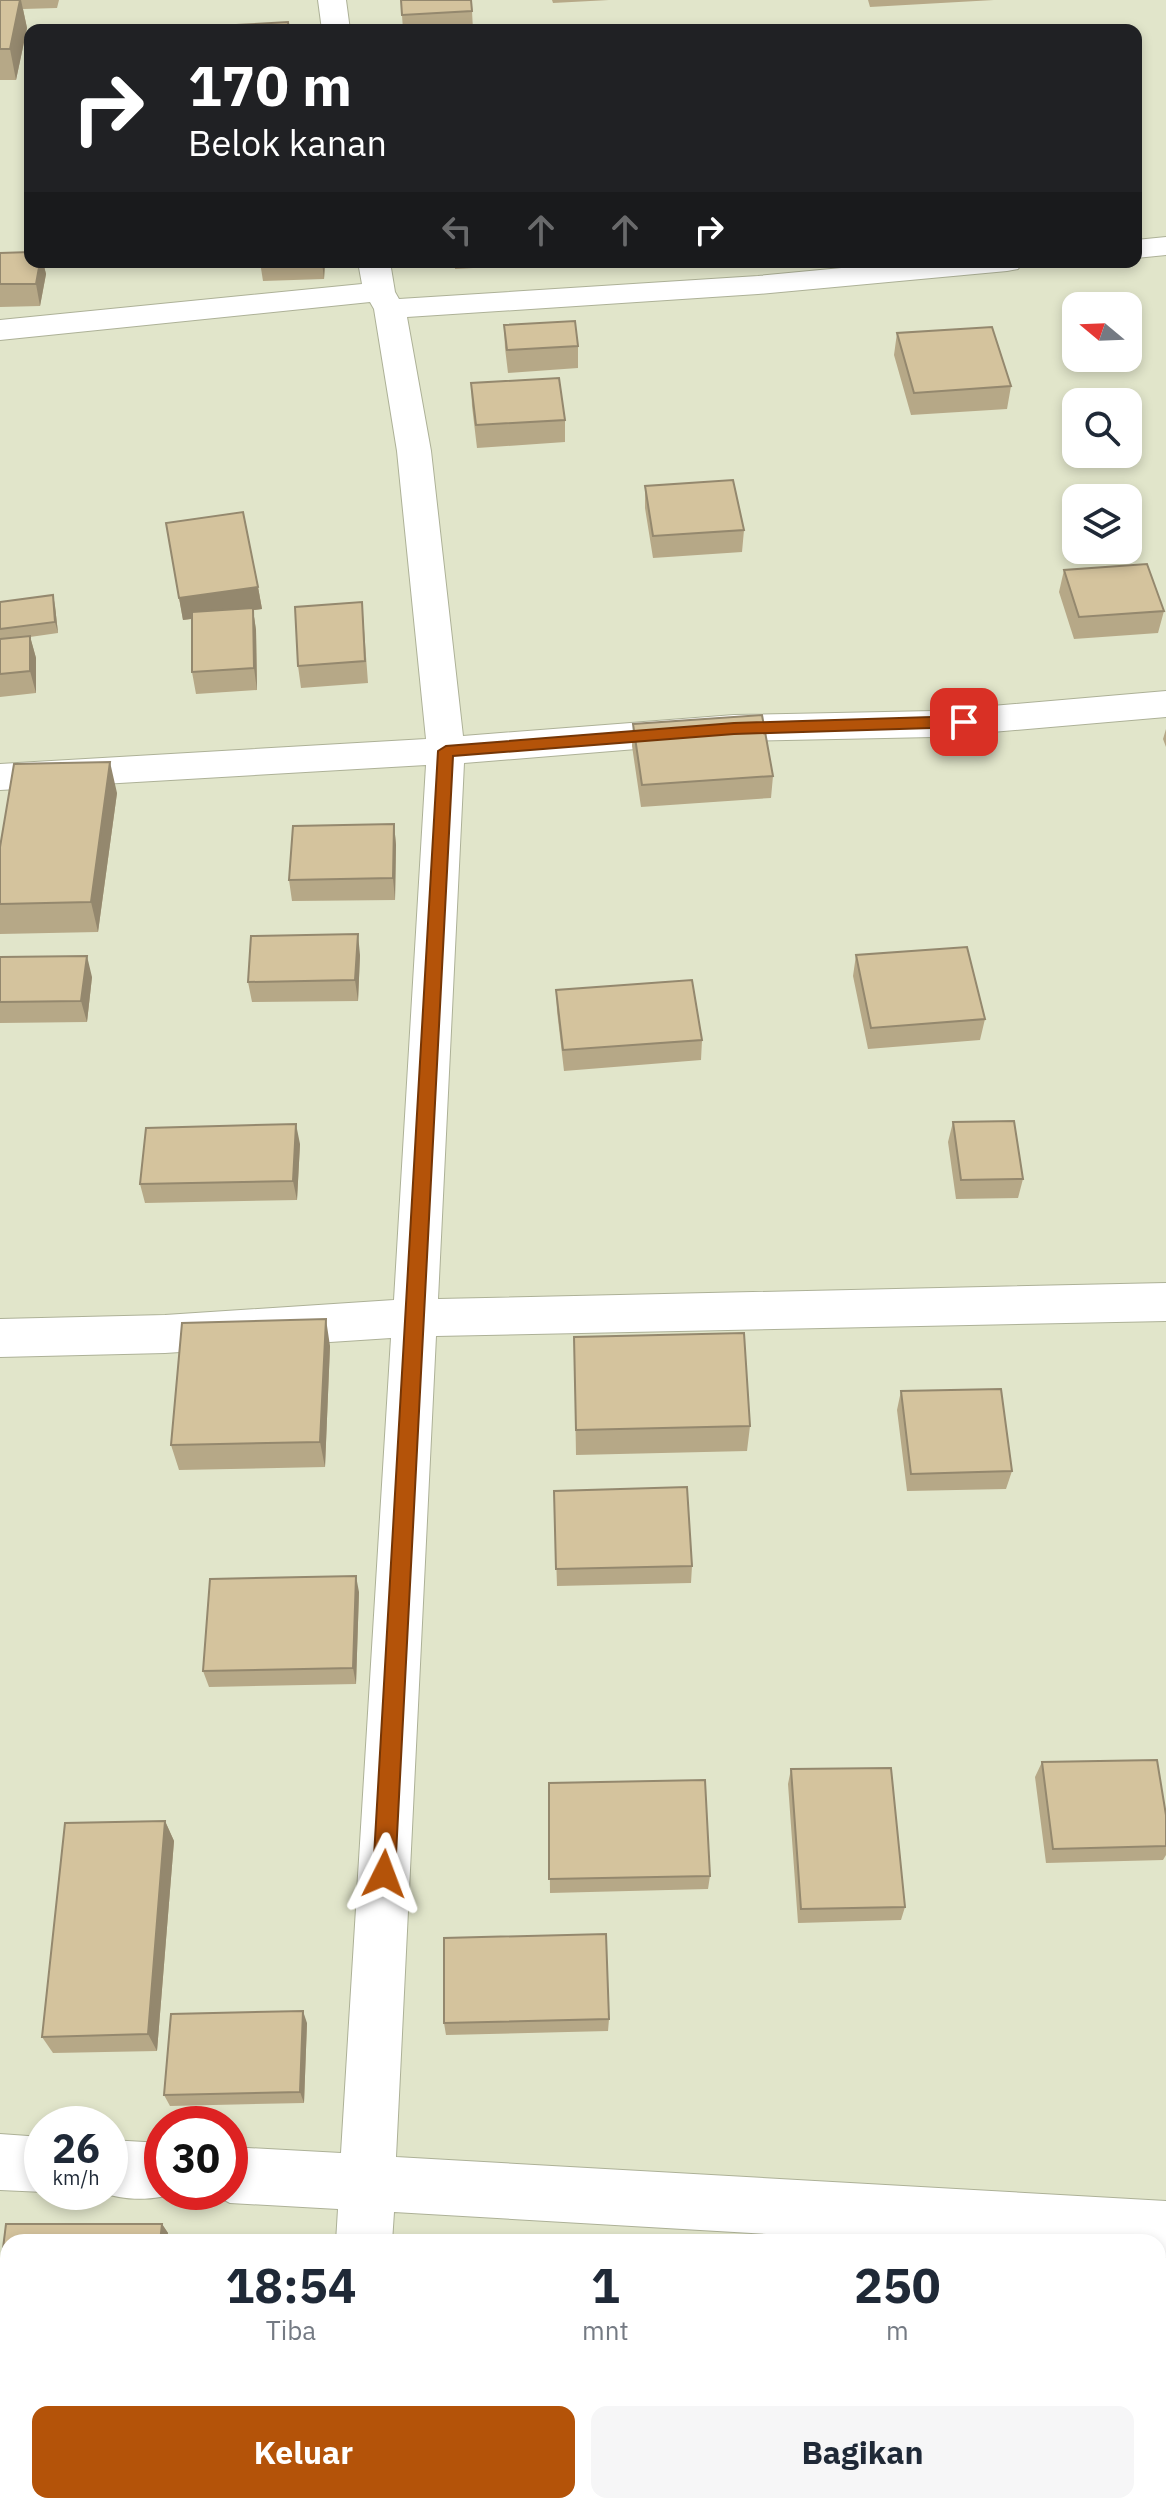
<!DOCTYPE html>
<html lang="id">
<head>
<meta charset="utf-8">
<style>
  body { margin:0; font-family:"IBM Plex Sans",sans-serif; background:#f6f6f7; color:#1f2937; height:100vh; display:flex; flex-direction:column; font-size:30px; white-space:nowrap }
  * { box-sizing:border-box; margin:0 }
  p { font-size:26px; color:#747a83 }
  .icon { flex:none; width:44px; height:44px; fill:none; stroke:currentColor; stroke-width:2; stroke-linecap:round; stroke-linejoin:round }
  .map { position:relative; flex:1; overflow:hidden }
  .drawer { position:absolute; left:0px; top:2234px; width:1166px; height:280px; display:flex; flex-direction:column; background:#fff; border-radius:24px 24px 0 0; box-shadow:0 4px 12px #0003 }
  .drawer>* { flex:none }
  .banner { position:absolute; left:24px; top:24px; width:1118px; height:244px; border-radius:16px; box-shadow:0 4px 12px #0003; background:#202124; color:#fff; overflow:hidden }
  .needle { width:52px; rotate:289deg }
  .controls { position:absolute; left:1062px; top:292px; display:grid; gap:16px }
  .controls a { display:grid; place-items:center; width:80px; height:80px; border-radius:16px; background:#fff; box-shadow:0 4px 12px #0003; font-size:40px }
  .speed { position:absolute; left:24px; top:2106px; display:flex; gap:16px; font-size:40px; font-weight:700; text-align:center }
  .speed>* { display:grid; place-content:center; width:104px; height:104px; border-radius:50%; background:#fff; box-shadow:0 4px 12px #0003; line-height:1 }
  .speed small { font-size:20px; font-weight:400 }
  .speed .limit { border:12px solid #d22; background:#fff; color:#111 }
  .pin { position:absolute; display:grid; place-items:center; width:68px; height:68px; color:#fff; margin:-34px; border-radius:16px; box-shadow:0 4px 12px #0006 }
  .me { position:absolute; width:88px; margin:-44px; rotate:3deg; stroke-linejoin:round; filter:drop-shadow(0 0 6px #0008) }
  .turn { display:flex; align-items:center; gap:28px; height:168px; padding:0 32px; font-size:36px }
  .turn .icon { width:104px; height:104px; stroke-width:2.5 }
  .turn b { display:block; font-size:56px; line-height:68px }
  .lanes { display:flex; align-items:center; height:76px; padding:0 32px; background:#0003; justify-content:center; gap:40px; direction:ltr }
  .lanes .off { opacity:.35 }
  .eta { display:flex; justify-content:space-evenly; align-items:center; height:136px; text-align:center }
  .eta b { font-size:48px; font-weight:800; line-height:56px }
  .cta { display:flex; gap:16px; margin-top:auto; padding:16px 32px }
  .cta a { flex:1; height:92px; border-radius:16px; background:#b45309; color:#fff; font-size:32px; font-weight:800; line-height:92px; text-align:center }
  .cta a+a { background:#f6f6f7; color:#1f2937 }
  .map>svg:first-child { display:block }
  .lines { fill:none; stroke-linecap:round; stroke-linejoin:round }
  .minor-casing { stroke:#adb197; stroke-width:2 }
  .minor { fill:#fff; fill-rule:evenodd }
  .wall { fill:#b6a887 }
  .shaded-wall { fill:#94886e }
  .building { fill:#d4c39d; stroke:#94886e; stroke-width:2 }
  .route { fill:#b45309; stroke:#753606; stroke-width:2 }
</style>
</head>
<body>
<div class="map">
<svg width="1166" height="2514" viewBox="0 0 1166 2514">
  <rect width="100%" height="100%" fill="#e1e5ca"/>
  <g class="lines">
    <defs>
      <path id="minor" d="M318,0H346L350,30H322Z
        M1166,237V255L1136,258V240Z
        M358,262H390L395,292L399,299L758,276L905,262H1023L1018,269L1007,271L758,294L407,317L431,451L463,736L734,715L934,711L1166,691V717L934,737L734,741L464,763L438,1299L1166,1283V1321L436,1336L396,2157L1166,2201V2257H1158V2242H903L394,2212L392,2242H336L338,2209L230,2203L209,2192H230V2147L341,2153L391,1338L165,1353L0,1357V1319L165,1315L394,1300L426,765L0,790V764L426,739L397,451L374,309L370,302L0,340V320L362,284Z
        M0,2134L42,2137L44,2192L0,2190Z
        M110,2140L162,2143V2192H179C156,2201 123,2201 101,2192H110Z
        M315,2506H375V2514H315Z"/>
    </defs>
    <use href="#minor" class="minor-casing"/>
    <use href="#minor" class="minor"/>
  </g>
  <path class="wall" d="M0,0H59L57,8L23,9L27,28L16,80H0Z
    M401,0L472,11L473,30H403Z
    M552,0H609L553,3Z
    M868,0H994L870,7Z
    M0,253L30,262H43L46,274L40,306L0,307Z
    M260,262H325L324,279L263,281Z
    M455,262H543V264L455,269Z
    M504,325L578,346V368L508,373L505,348Z
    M897,333L1011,386L1007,409L911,415L894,355Z
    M471,383L565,420V442L477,448L472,406Z
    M645,486L744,530L742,552L653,558L645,508Z
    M243,512L258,587L262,609L253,610L256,630L257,690L196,694L192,672V619L183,620L166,523Z
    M1064,570L1164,611L1158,633L1074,639L1059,592Z
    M0,602L55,606L58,633L30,637L36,658V693L0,697Z
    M362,602L368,683L301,688L298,666Z
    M633,724L773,776L771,798L641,807L632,746Z
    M1166,729V747L1163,739Z
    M117,793L98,932L0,934V847Z
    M394,824L396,845L395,900L292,901L289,880Z
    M360,955L358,1001L252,1002L248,982Z
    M856,955L985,1019L980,1040L868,1049L853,976Z
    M92,977L87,1022L0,1023V1002Z
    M556,990L702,1040L701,1060L564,1071L557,1011Z
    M953,1122L1023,1179L1018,1198L956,1199L948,1142Z
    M300,1144L297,1200L145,1203L140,1184Z
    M574,1337L750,1426L747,1451L576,1455Z
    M330,1346L325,1467L179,1470L171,1445Z
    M901,1391L1012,1471L1006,1489L907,1491L897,1410Z
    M554,1491L692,1566L691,1583L557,1586Z
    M359,1592L356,1684L209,1687L203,1671Z
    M1042,1762L1166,1846V1855L1163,1860L1046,1863L1035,1777Z
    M791,1769L905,1907L901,1920L798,1923L788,1784Z
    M549,1783L710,1876L708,1889L550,1893Z
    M165,1821L174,1841L157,2051L53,2053L42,2037Z
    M609,2019L608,2031L446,2035L444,2023Z
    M307,2023L304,2103L170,2106L164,2095Z
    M6,2224H162L168,2233L167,2242H8V2341H2L0,2340V2273Z"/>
  <path class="shaded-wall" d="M20,0H21L27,28L16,80L10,49Z
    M40,262H43L46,274L40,306L36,284Z
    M322,262H325L324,279Z
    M258,587L262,609L253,610L256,630L257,690L254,668L253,610L183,620L179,598Z
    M53,595L55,606L58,633L55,622Z
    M30,636L36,658V693L30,671Z
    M110,762L117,793L98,932L91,902Z
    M394,824L396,845L395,900L393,878Z
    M358,934L360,955L358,1001L355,980Z
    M87,956L92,977L87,1022L81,1001Z
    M296,1124L300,1144L297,1200L293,1181Z
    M326,1319L330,1346L325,1467L320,1442Z
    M356,1576L359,1592L356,1684L353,1668Z
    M165,1821L174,1841L157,2051L148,2034Z
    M303,2011L307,2023L304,2103L300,2092Z
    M162,2224L168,2233L167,2242H160Z"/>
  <path class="building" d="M0,0H20L10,49H0Z
    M401,0H471L472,11L402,15Z
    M288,22L289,30H237V25Z
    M30,252V262H40L36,284H0V253Z
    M575,321L578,346L507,350L504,325Z
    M992,327L1011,386L914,393L897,333Z
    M559,378L565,420L476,425L471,383Z
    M733,480L744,530L653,536L645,486Z
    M243,512L258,587L179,598L166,523Z
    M1147,564L1164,611L1079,617L1064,570Z
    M53,595L55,622L0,629V602Z
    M362,602L365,661L298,666L295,607Z
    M253,608L254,668L192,672V612Z
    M30,636V671L0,674V639Z
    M762,715L773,776L642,785L633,724Z
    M110,762L91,902L0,904V847L14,764Z
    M394,824L393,878L289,880L293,826Z
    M358,934L355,980L248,982L251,936Z
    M967,947L985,1019L871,1028L856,955Z
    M87,956L81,1001L0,1002V957Z
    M692,980L702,1040L563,1050L556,990Z
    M1014,1121L1023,1179L961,1180L953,1122Z
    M296,1124L293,1181L140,1184L146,1128Z
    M326,1319L320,1442L171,1445L182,1323Z
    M744,1333L750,1426L576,1430L574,1337Z
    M1001,1389L1012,1471L911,1474L901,1391Z
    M687,1487L692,1566L556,1569L554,1491Z
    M356,1576L353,1668L203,1671L210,1579Z
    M1157,1760L1166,1815V1846L1053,1849L1042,1762Z
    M891,1768L905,1907L801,1909L791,1769Z
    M705,1780L710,1876L549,1879V1783Z
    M165,1821L148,2034L42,2037L65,1823Z
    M606,1934L609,2019L444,2023V1938Z
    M303,2011L300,2092L164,2095L171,2014Z
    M6,2224H162L160,2242H8V2333H0V2273Z"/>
  <path class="route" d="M964,716L972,722L964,727L734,734L453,756L395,1874L392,1881L384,1885L377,1881L373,1874L438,751L446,746L734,723Z"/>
</svg>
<div class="controls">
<a><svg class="needle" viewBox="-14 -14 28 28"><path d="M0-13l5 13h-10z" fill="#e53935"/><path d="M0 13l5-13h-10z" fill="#747a83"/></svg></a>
<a><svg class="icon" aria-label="search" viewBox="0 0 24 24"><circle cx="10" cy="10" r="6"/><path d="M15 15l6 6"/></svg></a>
<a><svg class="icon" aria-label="layers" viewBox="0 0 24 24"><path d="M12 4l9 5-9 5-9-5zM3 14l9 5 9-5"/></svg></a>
</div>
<div class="speed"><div>26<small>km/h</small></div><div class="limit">30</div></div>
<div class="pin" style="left:964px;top:722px;background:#d93025"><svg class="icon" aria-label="arrive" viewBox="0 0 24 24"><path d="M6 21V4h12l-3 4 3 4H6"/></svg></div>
<svg class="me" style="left:384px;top:1874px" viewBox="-20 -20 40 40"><path d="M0-17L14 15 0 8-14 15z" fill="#b45309" stroke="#fff" stroke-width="4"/></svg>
<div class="banner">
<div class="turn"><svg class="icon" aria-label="right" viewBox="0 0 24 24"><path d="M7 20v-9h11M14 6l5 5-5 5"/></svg><div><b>170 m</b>Belok kanan</div></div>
<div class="lanes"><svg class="icon off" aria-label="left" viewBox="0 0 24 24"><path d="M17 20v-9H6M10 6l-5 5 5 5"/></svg><svg class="icon off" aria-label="ahead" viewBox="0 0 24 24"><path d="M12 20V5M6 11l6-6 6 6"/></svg><svg class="icon off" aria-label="ahead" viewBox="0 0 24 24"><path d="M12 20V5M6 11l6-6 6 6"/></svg><svg class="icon" aria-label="right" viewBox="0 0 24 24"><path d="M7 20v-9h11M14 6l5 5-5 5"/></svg></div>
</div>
<section class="drawer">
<div class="eta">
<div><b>18:54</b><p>Tiba</p></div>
<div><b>1</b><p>mnt</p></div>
<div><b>250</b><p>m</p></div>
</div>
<div class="cta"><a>Keluar</a><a>Bagikan</a></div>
</section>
</div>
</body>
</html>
